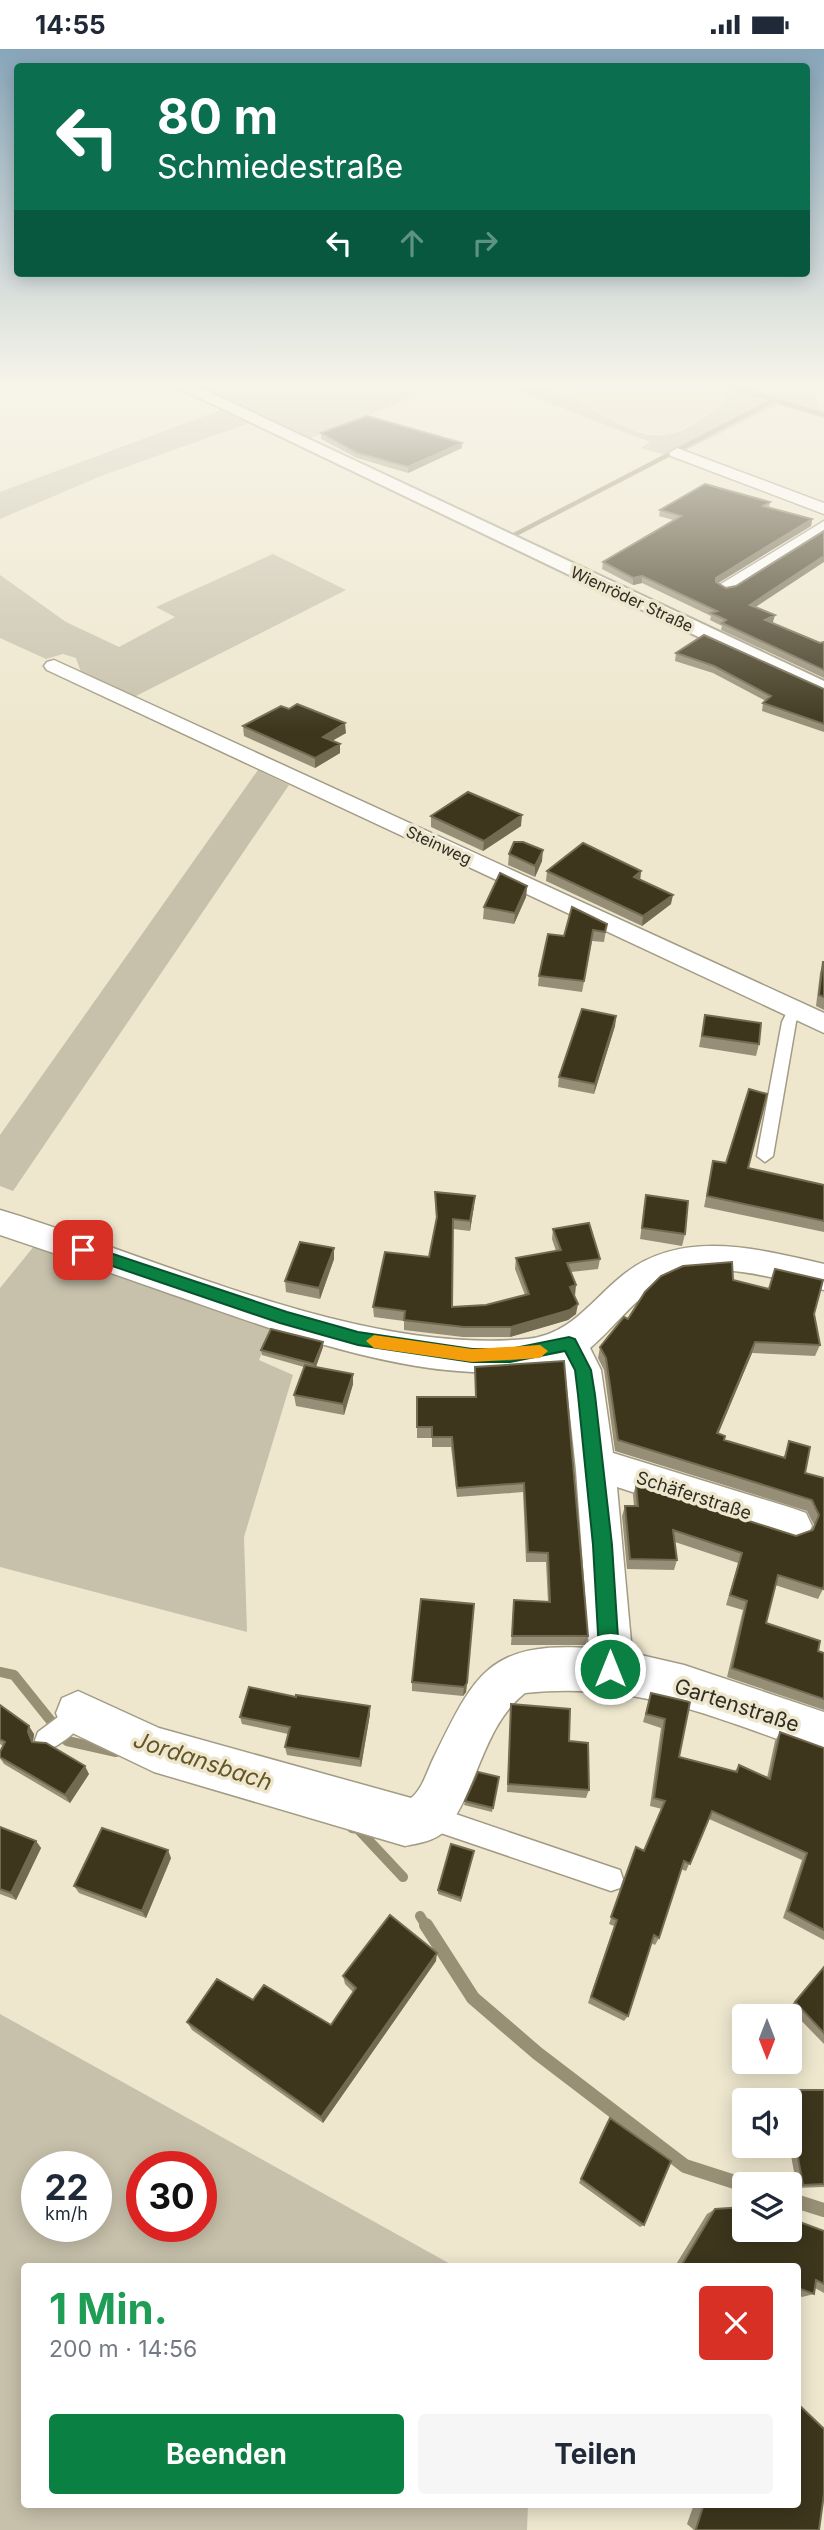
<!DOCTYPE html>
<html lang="de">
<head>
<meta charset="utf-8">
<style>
  body { margin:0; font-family:Inter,sans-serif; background:#f6f6f7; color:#1f2937; height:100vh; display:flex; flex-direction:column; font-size:26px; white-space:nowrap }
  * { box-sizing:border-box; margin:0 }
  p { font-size:23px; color:#747a83 }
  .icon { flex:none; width:38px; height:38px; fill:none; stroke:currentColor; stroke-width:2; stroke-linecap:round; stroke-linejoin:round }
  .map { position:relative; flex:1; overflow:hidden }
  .details { position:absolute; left:21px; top:2214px; width:780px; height:245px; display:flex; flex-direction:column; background:#fff; border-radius:7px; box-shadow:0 4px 18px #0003 }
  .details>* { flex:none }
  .top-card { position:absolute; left:14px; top:14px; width:796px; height:214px; border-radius:7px; box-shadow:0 4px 18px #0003; background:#0b6e4f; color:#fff; overflow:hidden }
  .needle { width:46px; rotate:180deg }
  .controls { position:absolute; left:732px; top:1955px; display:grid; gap:14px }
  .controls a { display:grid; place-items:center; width:70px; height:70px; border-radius:7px; background:#fff; box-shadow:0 4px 18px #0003; font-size:35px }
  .speed { position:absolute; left:21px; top:2102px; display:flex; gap:14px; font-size:35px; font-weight:700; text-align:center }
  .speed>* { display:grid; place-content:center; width:91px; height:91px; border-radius:50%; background:#fff; box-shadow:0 4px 18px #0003; line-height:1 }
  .speed small { font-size:18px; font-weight:400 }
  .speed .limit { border:10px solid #d22; background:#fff; color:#111 }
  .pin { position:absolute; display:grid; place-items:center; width:60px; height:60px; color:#fff; margin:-30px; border-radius:14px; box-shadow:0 4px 10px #0006 }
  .me { position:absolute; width:77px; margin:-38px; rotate:0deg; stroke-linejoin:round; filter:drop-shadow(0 0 5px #0008) }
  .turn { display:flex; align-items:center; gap:24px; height:147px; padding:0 28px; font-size:32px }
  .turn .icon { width:91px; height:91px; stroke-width:2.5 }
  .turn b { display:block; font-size:49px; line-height:60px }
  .lanes { display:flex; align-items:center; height:66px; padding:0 28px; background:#0003; justify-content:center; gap:35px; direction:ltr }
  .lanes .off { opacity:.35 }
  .round { display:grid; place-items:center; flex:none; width:74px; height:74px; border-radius:7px; background:#f6f6f7 }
  .head { display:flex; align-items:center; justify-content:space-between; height:119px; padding:0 28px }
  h1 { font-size:42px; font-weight:700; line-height:52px; color:#1e9e55 }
  .action { display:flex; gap:14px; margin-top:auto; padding:14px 28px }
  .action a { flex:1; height:80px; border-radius:7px; background:#0b8043; color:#fff; font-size:28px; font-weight:700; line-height:80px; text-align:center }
  .action a+a { background:#f6f6f7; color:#1f2937 }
  .status { display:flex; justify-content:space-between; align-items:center; height:49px; padding:0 35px; background:#fff; direction:ltr }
  .status svg { height:19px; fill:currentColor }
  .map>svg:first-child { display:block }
  .built { fill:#e2dabb }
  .green { fill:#c7c1ab; fill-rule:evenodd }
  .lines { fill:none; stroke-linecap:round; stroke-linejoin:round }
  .stream-far2 { stroke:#989075; stroke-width:4.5 }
  .stream-far1 { stroke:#989075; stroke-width:10 }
  .stream { stroke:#989075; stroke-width:14 }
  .lane-casing { stroke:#a29c85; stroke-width:3 }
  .street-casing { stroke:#a29c85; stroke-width:3 }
  .secondary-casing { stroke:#a29c85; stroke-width:4 }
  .lane { fill:#fff; fill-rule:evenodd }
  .street { fill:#fff; fill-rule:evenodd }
  .secondary { fill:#fff; fill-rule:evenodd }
  .wall { fill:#968e76 }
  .shaded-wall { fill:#726b52 }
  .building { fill:#3d361d; stroke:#726b52; stroke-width:2 }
  .route { fill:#0b8043; stroke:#07532c; stroke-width:2 }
  .slow { fill:#f59e0b }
  .labels { text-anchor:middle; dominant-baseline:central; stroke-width:7; stroke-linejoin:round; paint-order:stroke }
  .far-street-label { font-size:16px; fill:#2f2c23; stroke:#eee7ce }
  .street-label { font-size:18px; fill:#2f2c23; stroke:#eee7ce }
  .near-street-label { font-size:21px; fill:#2f2c23; stroke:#eee7ce }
  .near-water-label { font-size:23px; font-style:italic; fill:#635624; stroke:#eee7ce }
</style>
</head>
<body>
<div class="status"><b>14:55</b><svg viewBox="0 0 49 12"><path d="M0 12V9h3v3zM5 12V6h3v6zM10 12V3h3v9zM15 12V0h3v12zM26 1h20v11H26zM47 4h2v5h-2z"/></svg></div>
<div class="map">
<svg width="824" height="2481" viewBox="0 0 824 2481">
  <rect width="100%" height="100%" fill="#eee7ce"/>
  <path class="built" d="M537,335H692L722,346L727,352L670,386L633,381L610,373L596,361Z"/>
  <path class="green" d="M214,335H446L309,390L202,339Z
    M498,335C523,335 544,336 567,347C596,360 636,394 671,385C691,381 710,363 727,352L722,345L692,335H824V345H815L819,359L824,361V369L778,356L672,408L641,399L650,393Z
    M221,361L249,374L101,427L0,470V443Z
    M273,505L346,541L130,650L83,629L76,609L63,605L46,610L0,589V526L66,573L119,598L175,568L156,558Z
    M258,721L289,736L13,1142L0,1137V1086Z
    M35,1196L273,1278L259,1311L293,1326L244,1488L247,1583L0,1518V1239Z
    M0,1965L454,2217H24V2455H528L527,2481H0ZM37,2118H96V2177H37ZM142,2118H201V2177H142Z"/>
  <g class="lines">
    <path class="stream-far2" d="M774,351L824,366
      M514,486L774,351L724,335"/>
    <path class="stream-far1" d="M0,1623L14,1626L67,1692L116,1703
      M352,1779L358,1780L403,1828
      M420,1867L427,1878"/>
    <path class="stream" d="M426,1876L473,1949L537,2004L685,2117L744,2136
      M789,2150L824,2161"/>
    <defs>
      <path id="lane" d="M794,957L801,962L796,973L773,1107L765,1113L757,1107L782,973L789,959Z
        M78,1653L86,1656L89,1664C83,1679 61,1696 46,1702L38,1699L35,1691L38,1683Z
        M429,1756L611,1818L620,1821L623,1830L620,1839L611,1842L429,1780L421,1776L417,1768L421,1760Z"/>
      <path id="street" d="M677,399L824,454V465L671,407L669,404Z
        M824,472V485L733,542L726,544L716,538Z
        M54,611L824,964V984L47,621L44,617L47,613Z
        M0,1161C160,1209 360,1306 527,1290C568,1286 588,1256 617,1231C676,1178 755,1199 824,1215V1241C775,1230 709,1206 661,1234C634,1250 614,1279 590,1299L601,1321L613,1404L792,1459L806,1464L812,1477L806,1490L792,1495L617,1438L632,1604L684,1616L824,1663V1707C719,1670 640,1632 525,1644C484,1676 478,1737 449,1777C440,1791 420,1794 405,1797L154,1723L62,1679L56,1664L62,1649L78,1642L159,1679L411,1749C423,1740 428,1719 435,1706C475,1624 490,1593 589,1599L576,1421L565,1321L560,1313C449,1349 278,1282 171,1245C114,1225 57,1205 0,1186Z"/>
      <path id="secondary" d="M171,335H192L824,632V648Z"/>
    </defs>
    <use href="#lane" class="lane-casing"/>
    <use href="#street" class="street-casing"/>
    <use href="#secondary" class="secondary-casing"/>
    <use href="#lane" class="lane"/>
    <use href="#street" class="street"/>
    <use href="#secondary" class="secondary"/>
  </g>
  <path class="wall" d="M321,384L462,399L408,424L357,409L321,390Z
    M770,453L769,459L812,470L811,477L717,534L755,558L773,573L771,574L820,594L824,593V629L721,581L722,577L710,571L711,567L642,534L633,536L602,520L603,513L673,471L659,467L660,461Z
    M676,604L824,640V683L762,662L763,654L766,652L713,624L675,612Z
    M243,677L346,684L332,692L340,695V704L315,719L244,687Z
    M431,767L521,777L483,802L431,778Z
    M509,805L542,812L535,828L508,816Z
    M547,822H641L640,830L671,855L642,877L546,832Z
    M527,837L526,848L514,875L483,870L484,858Z
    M607,875L604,893L592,892L582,943L538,937L539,927L564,887Z
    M823,913H824V961L816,957L820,924Z
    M705,966L759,995L756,1007L699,998Z
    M616,967L615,977L594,1045L558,1038L559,1028Z
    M713,1112L824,1136V1183L704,1158Z
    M435,1143L474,1157L470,1182L453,1180L452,1258L486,1256L525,1246L515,1220L516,1209L556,1202L552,1190L553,1180L600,1210L598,1220L571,1223L576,1265L568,1271L510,1288H463L404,1281V1272L374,1268L373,1258L429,1208L436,1172Z
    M646,1146L685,1185L682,1197L640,1190Z
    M334,1210L320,1250L286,1243L285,1232Z
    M733,1231L814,1265L820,1296L815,1307L752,1304L718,1384L724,1391L784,1408L789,1392L805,1424L824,1429L823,1540L818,1550L775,1536L766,1574L818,1602L824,1604V1661L727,1628L743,1561L726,1556L738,1514L675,1493L677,1511L674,1521L627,1520L622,1467L625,1457H634L633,1446L636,1436L796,1487L812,1481L814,1476L807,1462L615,1402L604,1321L598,1309L600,1298L628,1270Z
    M323,1298L316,1318L353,1335L344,1366L296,1357L294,1346L304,1318L262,1306L261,1301Z
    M475,1318L588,1587L586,1596H511L514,1551L548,1553L546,1513H526L523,1443L457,1448L451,1398H432V1389H417V1348H475Z
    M474,1555L466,1643L463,1647L412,1642V1633Z
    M651,1644L690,1653L679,1708L735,1722L739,1716L767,1729L775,1692L780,1683L824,1699V1891L783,1869L802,1811L709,1770L686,1822L681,1820L659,1889L655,1896L651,1894L628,1967L624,1972L588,1954L614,1877L609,1875L633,1806L644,1802L662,1760L650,1757L661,1679L643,1673Z
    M511,1655L569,1692L589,1741L586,1749L507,1743Z
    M0,1656L34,1685L33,1693L89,1725L70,1754L4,1715L0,1709V1703L3,1697L0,1695Z
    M370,1665L361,1718L287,1706L285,1698L288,1685L242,1675L240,1668Z
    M499,1728L492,1763L464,1756L465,1752Z
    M0,1778L36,1792L41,1799L16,1851L0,1845Z
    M474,1802L461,1853L438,1845V1841Z
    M171,1809L146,1869L79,1844L74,1837Z
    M436,1912L323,2074L192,1981L187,1973L253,1951L331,1976L353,1943L345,1935L343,1927Z
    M824,1918V1995L789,1959Z
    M786,2041H824V2138L797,2139L789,2096V2051H781L780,2046Z
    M610,2069L644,2176L640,2178L579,2134L607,2073Z
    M715,2160L824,2182V2244L815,2239L814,2245L802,2248L798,2246V2217H675L707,2165Z
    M694,2455H798L819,2481H694L687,2475Z"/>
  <path class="shaded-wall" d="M462,394V399L408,424V418Z
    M812,470L811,477L715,536L716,529Z
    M824,507V513L748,563L750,556Z
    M642,527V534L633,536V529Z
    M775,566L773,573L764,578L765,571Z
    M345,674L346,684L323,697V688Z
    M340,695V704L315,719V709Z
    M522,766L521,777L483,802L484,792Z
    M543,801L542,812L535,828V817Z
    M641,822L640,832L634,828Z
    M527,837L526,848L514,875L515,864Z
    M673,846L671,855L642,877L643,867Z
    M616,967L615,977L594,1045L595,1035Z
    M475,1147L474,1157L470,1182V1172Z
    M334,1199V1210L320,1250L319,1239Z
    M576,1236L575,1247L570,1238Z
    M578,1255L576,1265L568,1271L510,1288L511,1278Z
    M323,1293V1298L315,1320L314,1315Z
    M755,1293L752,1304L714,1395L717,1384Z
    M353,1325V1335L344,1366L343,1355Z
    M467,1634L466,1643L463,1647L464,1638Z
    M370,1657V1665L361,1718L360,1710Z
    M29,1677L34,1685L33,1692L37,1701L28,1683Z
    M85,1717L89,1725L70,1754L65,1746Z
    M36,1792L41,1799L16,1851L11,1844Z
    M168,1801L171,1809L146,1869L142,1862Z
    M437,1904L436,1912L323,2074L321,2068Z"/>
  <path class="building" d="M367,367L462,394L408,418L357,404L321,384Z
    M705,435L770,453L763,457L812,470L716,529V533L726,539L736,537L824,482V507L750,556L775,566L765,571L820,594L824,593V621L722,574L726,571L711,564L717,562L642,527L633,529L603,513L681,467L660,461Z
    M704,586L824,640V675L763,654L771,647L714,617L676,604Z
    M297,655L345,674L323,688L340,695L315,709L243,677L281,657L289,660Z
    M468,743L522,766L484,792L431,767Z
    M514,793H523L543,801L535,817L509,805Z
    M583,794L641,822L634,828L673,846L643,867L547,822Z
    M500,824L527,837L515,864L484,858Z
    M572,858L607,875L605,883L593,881L584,932L539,927L548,885L564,887Z
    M823,913H824V948L819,946Z
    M582,960L616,967L595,1035L559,1028Z
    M705,966L761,974L759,995L702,987Z
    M749,1040L767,1045L748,1119L824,1136V1172L707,1147L713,1112L726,1114Z
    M435,1143L475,1147L470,1172L453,1170L452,1258L486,1256L529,1245L516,1209L561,1201L553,1180L589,1174L600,1210L567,1214L576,1236L570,1238L578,1255L570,1261L511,1278H464L404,1271L405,1262L373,1258L385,1203L429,1208L437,1168Z
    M646,1146L688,1152L685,1185L642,1179Z
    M300,1193L334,1199L319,1239L285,1232Z
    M732,1213L733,1231L769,1240L775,1220L823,1231L814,1265L820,1296L755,1293L717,1384L725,1387L724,1391L785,1409L789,1392L810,1398L805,1424L824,1429V1535L823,1540L778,1526L766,1574L820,1592L818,1602L824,1604V1650L732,1619L747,1552L730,1546L742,1504L673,1481L677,1511L630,1510L625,1457H638L636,1436L796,1487L813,1481L819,1466L812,1451L618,1391L606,1309L600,1298L624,1268L628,1270L645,1243L661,1227L683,1217Z
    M271,1280L323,1293L314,1315L261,1301Z
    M564,1312L588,1587H512L514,1551L550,1553L548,1504L528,1503L524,1434L457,1439L452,1388H432V1378H417V1348H476L475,1318Z
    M305,1316L353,1325L343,1355L294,1346Z
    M421,1550L474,1555L467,1634L464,1638L412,1633Z
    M249,1638L296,1648V1646L370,1657L360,1710L285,1698L290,1678L240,1668Z
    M651,1644L690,1653L679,1708L737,1723L739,1716L770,1730L780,1683L824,1699V1881L788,1862L807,1804L712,1762L690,1815L684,1812L659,1889L654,1886L628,1967L591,1948L617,1871L611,1868L636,1798L644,1802L665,1752L654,1749L665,1670L646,1665Z
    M511,1655L570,1660L569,1692L588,1694L589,1741L508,1735Z
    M0,1656L29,1677L28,1683L32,1693L46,1694L85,1717L65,1746L0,1708V1703L5,1693L0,1690Z
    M478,1723L499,1728L493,1759L465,1752Z
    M0,1778L36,1792L11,1844L0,1840Z
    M102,1779L168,1801L142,1862L74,1837Z
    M451,1795L474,1802L461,1849L438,1841Z
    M390,1866L437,1904L321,2068L187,1973L217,1930L253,1951L264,1936L331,1976L356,1939L343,1927Z
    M824,1918V1984L795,1953Z
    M786,2041H824V2135L803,2136L789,2060V2051H788Z
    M610,2069L671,2112L644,2176L581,2130Z
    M744,2158V2180H789V2169L824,2182V2235L816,2231L814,2245L798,2239V2217H681L715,2160Z
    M798,2355L824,2380V2445L819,2481H697L696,2480L704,2455H798Z"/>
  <linearGradient id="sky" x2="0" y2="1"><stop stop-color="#88a6ba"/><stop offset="0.49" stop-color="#f7f4e9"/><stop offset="1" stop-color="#f7f4e9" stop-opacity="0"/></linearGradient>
  <rect width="824" height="682" fill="url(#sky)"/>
  <path class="route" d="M83,1195L287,1263L358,1283L472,1300H510L569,1288L575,1290L591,1321L595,1346L612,1496L620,1620L617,1627L610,1630L603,1627L600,1620L593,1496L578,1346L575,1321L565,1302L510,1313H472L358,1296L280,1274L77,1205V1197Z"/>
  <path class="slow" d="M374,1286L472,1300L540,1296L548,1302L540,1309L472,1313L374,1299L366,1292Z"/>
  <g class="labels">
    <g class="far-street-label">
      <text transform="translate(632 550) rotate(25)">Wienröder Straße</text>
      <text transform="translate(439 796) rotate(25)">Steinweg</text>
    </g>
    <g class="street-label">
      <text transform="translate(694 1446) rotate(18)">Schäferstraße</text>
    </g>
    <g class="near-street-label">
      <text transform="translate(737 1656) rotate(18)">Gartenstraße</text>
    </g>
    <g class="near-water-label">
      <text transform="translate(203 1712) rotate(18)">Jordansbach</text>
    </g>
  </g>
</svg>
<div class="controls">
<a><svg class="needle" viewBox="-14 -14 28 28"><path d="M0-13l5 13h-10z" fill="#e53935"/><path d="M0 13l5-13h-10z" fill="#747a83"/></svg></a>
<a><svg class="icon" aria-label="sound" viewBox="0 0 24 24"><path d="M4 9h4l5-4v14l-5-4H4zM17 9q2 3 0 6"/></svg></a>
<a><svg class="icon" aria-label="layers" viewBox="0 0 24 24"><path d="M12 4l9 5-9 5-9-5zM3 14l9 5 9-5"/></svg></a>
</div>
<div class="speed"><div>22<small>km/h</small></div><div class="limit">30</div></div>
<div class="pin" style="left:83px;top:1201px;background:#d93025"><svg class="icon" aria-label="arrive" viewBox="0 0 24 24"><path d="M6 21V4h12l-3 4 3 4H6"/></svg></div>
<svg class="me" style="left:610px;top:1620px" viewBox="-20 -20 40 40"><circle r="17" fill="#0b8043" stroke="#fff" stroke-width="3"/><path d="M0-11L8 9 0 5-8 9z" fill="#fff"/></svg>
<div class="top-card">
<div class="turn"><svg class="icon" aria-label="left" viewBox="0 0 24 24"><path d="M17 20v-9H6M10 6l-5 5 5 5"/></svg><div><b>80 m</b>Schmiedestraße</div></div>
<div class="lanes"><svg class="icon" aria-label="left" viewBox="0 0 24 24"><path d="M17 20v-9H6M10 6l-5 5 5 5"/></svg><svg class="icon off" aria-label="ahead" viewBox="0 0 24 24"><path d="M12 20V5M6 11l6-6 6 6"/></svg><svg class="icon off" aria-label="right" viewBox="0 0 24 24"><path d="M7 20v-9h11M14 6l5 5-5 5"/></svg></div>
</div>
<section class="details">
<div class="head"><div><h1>1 Min.</h1><p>200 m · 14:56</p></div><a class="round" style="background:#d93025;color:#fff"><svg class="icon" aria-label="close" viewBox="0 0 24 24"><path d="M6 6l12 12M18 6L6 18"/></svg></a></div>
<div class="action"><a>Beenden</a><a>Teilen</a></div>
</section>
</div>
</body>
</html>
